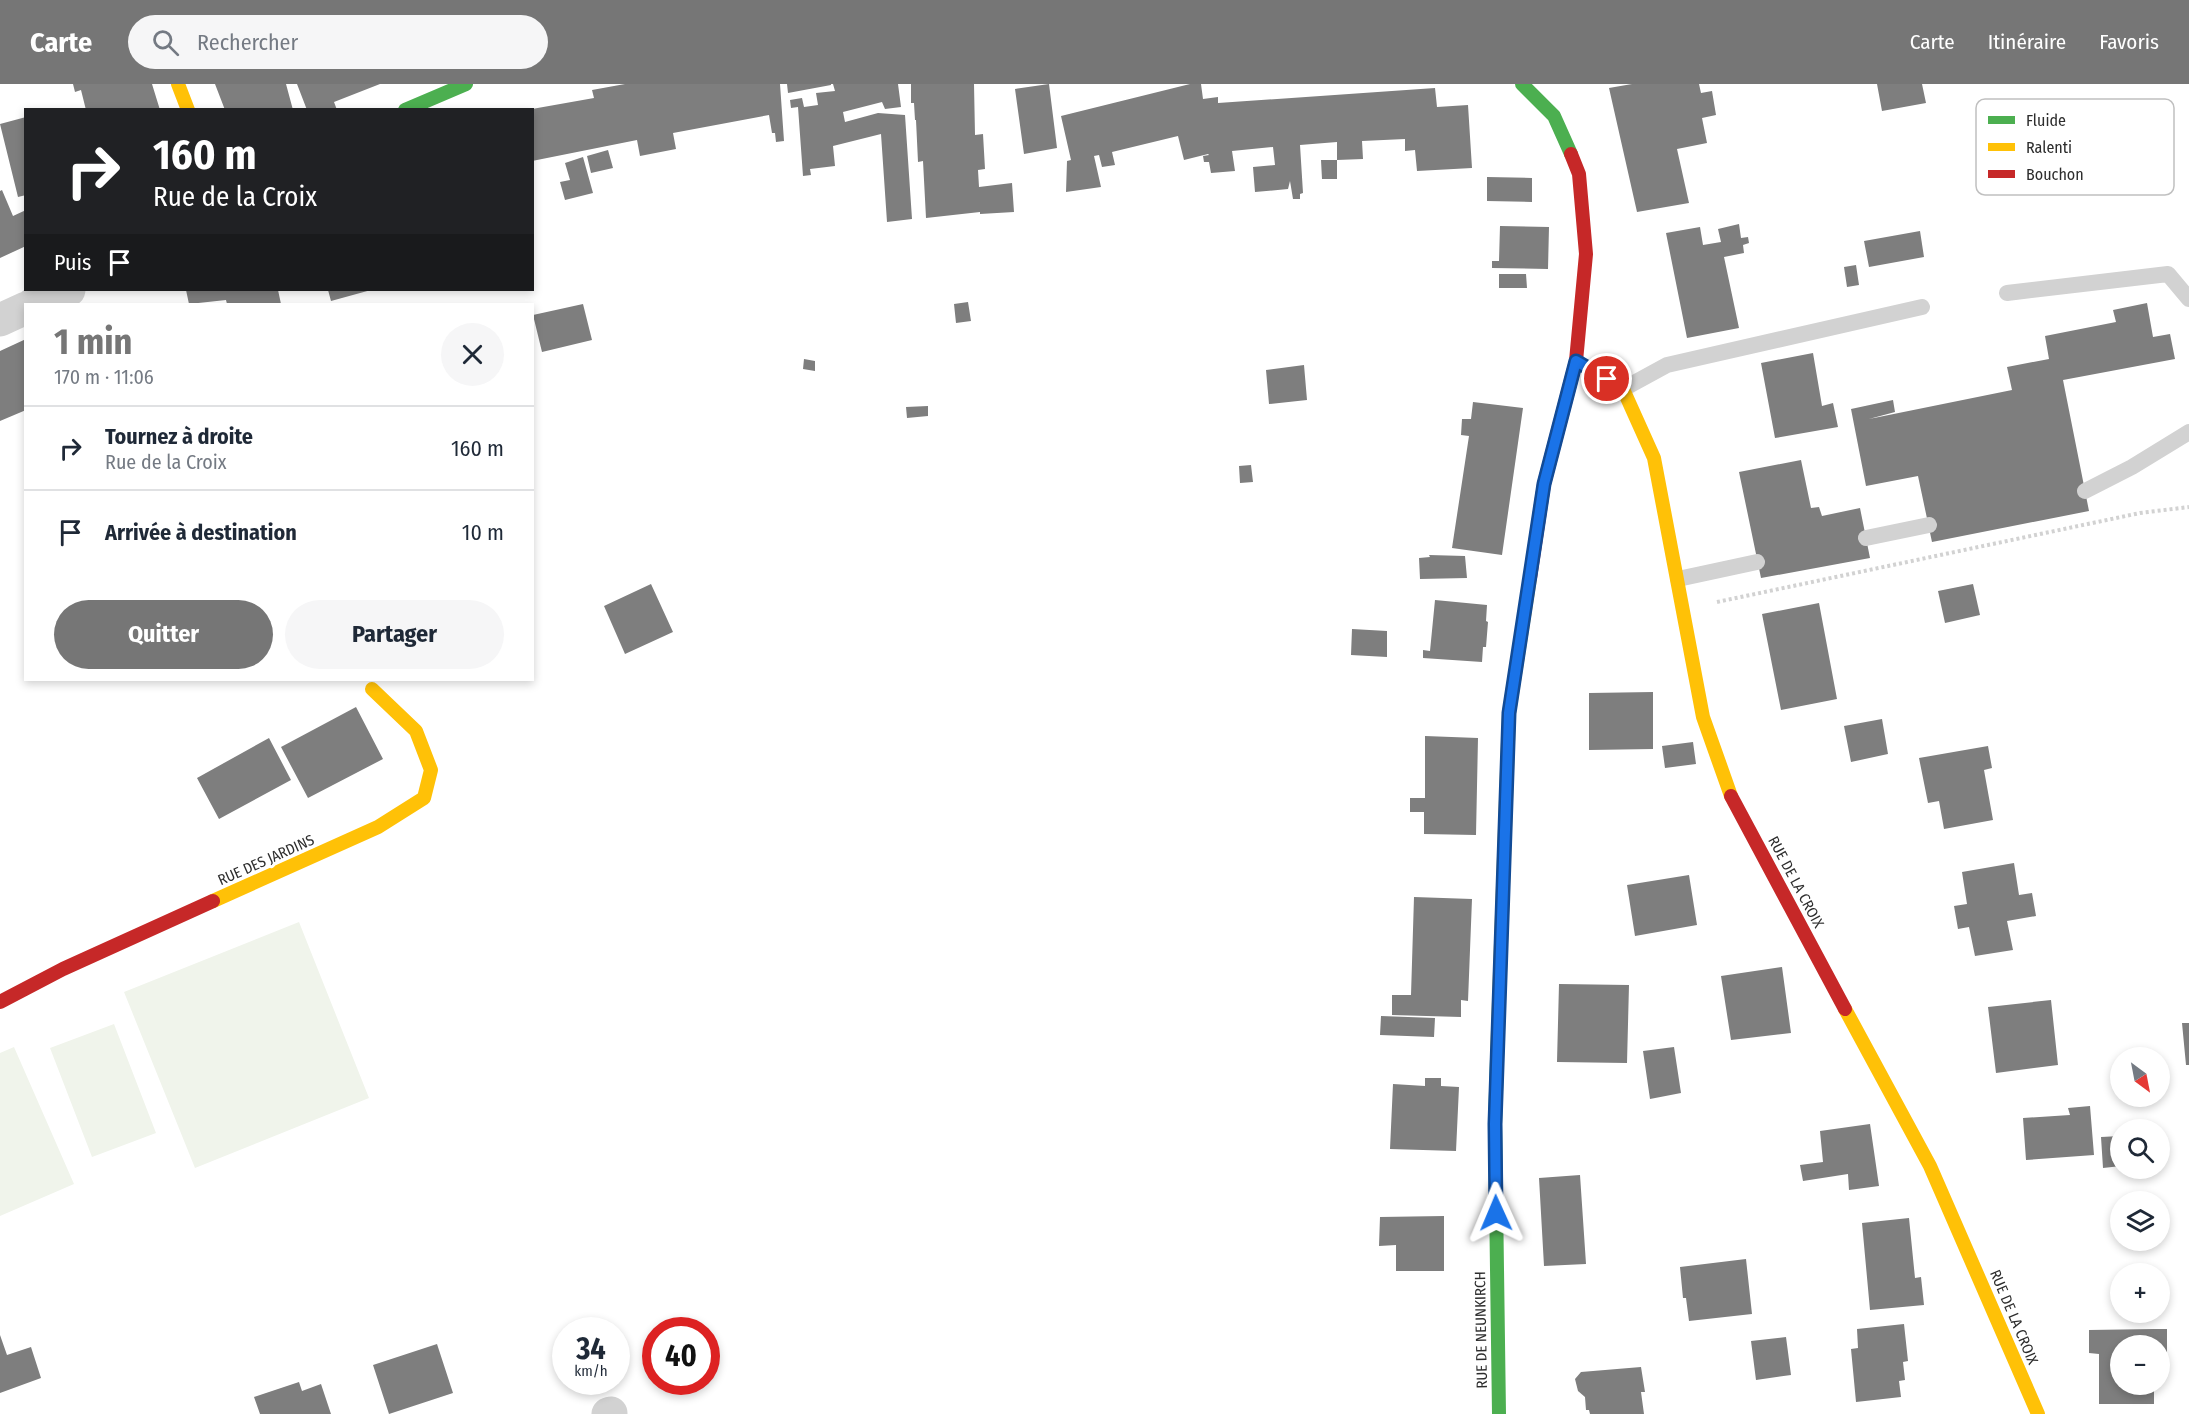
<!DOCTYPE html>
<html lang="fr">
<head>
<meta charset="utf-8">
<style>
  body { margin:0; font-family:"Fira Sans Condensed",sans-serif; background:#f6f6f7; color:#1f2937; height:100vh; display:flex; flex-direction:column; font-size:22px; white-space:nowrap }
  * { box-sizing:border-box; margin:0 }
  p { font-size:20px; color:#747a83 }
  .icon { flex:none; width:33px; height:33px; fill:none; stroke:currentColor; stroke-width:2; stroke-linecap:round; stroke-linejoin:round }
  .map { position:relative; flex:1; overflow:hidden }
  .side { position:absolute; left:24px; top:219px; width:510px; height:378px; display:flex; flex-direction:column; background:#fff; border-radius:0px; box-shadow:0 3px 9px #0003 }
  .side>* { flex:none }
  .top-card { position:absolute; left:24px; top:24px; width:510px; height:183px; border-radius:0px; box-shadow:0 3px 9px #0003; background:#202124; color:#fff; overflow:hidden }
  .needle { width:39px; rotate:148deg }
  .buttons { position:absolute; left:2110px; top:963px; display:grid; gap:12px }
  .buttons a { display:grid; place-items:center; width:60px; height:60px; border-radius:50%; background:#fff; box-shadow:0 3px 9px #0003; font-size:30px }
  .speed { position:absolute; left:552px; top:1233px; display:flex; gap:12px; font-size:30px; font-weight:700; text-align:center }
  .speed>* { display:grid; place-content:center; width:78px; height:78px; border-radius:50%; background:#fff; box-shadow:0 3px 9px #0003; line-height:1 }
  .speed small { font-size:15px; font-weight:400 }
  .speed .limit { border:9px solid #d22; background:#fff; color:#111 }
  .pin { position:absolute; display:grid; place-items:center; width:51px; height:51px; color:#fff; margin:-26px; border:3px solid #fff; border-radius:50%; box-shadow:0 2px 6px #0007 }
  .me { position:absolute; width:66px; margin:-33px; rotate:359deg; stroke-linejoin:round; filter:drop-shadow(0 0 4px #0008) }
  .turn { display:flex; align-items:center; gap:21px; height:126px; padding:0 30px; font-size:27px }
  .turn .icon { width:78px; height:78px; stroke-width:2.5 }
  .turn b { display:block; font-size:42px; line-height:51px }
  .then { display:flex; align-items:center; height:57px; padding:0 30px; background:#0003; gap:12px; font-size:22px }
  .round { display:grid; place-items:center; flex:none; width:63px; height:63px; border-radius:32px; background:#f6f6f7 }
  .head { display:flex; align-items:center; justify-content:space-between; height:102px; padding:0 30px }
  h1 { font-size:36px; font-weight:700; line-height:45px; color:#767676 }
  .primary-button { display:flex; gap:12px; margin-top:auto; padding:12px 30px }
  .primary-button a { flex:1; height:69px; border-radius:36px; background:#767676; color:#fff; font-size:24px; font-weight:700; line-height:69px; text-align:center }
  .primary-button a+a { background:#f6f6f7; color:#1f2937 }
  ul { padding:0; list-style:none }
  li { display:flex; align-items:center; gap:18px; height:84px; padding:0 30px; border-top:2px solid #e0e1e3 }
  li div { flex:1 }
  li b { display:block; font-size:22px }
  li em { font-style:normal }
  header { display:flex; align-items:center; gap:36px; box-sizing:border-box; height:84px; padding:0 30px; background:#767676; color:#fff }
  header strong { font-size:28px }
  nav { display:flex; gap:33px; margin-inline-start:auto; font-size:21px }
  .search { width:420px; height:54px; background:#f6f6f7; display:flex; align-items:center; gap:15px; box-sizing:border-box; padding:0 21px; border-radius:33px; color:#747a83; font-size:22px }
  .map>svg:first-child { display:block }
  .green { fill:#f0f4eb }
  .building { fill:#7e7e7e }
  .lines { fill:none; stroke-linecap:round; stroke-linejoin:round }
  .path { stroke:#d2d2d2; stroke-width:4; stroke-dasharray:3 3; stroke-linecap:butt }
  .lane { stroke:#d2d2d2; stroke-width:16 }
  .street { stroke:#d2d2d2; stroke-width:33 }
  .fast { stroke:#4caf50; stroke-width:14 }
  .slow { stroke:#ffc107; stroke-width:14 }
  .jam { stroke:#c62828; stroke-width:14 }
  .route-casing { stroke:#114b97; stroke-width:15 }
  .route { stroke:#1a73e8; stroke-width:10 }
  .labels { text-anchor:middle; dominant-baseline:central; stroke-width:6; stroke-linejoin:round; paint-order:stroke }
  .street-label { font-size:15px; fill:#2d2d2d; stroke:#fff }
  .key { fill:#fff; stroke:#c0c0c0; stroke-width:1.5 }
  .key-label { font-size:16px; fill:#2d2d2d }
</style>
</head>
<body>
<header>
<strong>Carte</strong>
<div class="search"><svg class="icon" aria-label="search" viewBox="0 0 24 24"><circle cx="10" cy="10" r="6"/><path d="M15 15l6 6"/></svg>Rechercher</div>
<nav><a>Carte</a><a>Itinéraire</a><a>Favoris</a></nav>
</header>
<div class="map">
<svg width="2189" height="1330" viewBox="0 0 2189 1330">
  <rect width="100%" height="100%" fill="#fff"/>
  <path class="green" d="M299,838L369,1014L195,1084L124,908Z
    M114,940L156,1049L92,1073L50,964Z
    M14,963L74,1100L0,1132V969Z"/>
  <path class="building" d="M73,0H152L160,26H86L81,6L75,8Z
    M215,0H286L293,26H225Z
    M297,0H380L334,18L337,26H307Z
    M625,0H780L784,57L776,58L775,49H772L769,31L673,49L676,65L640,72L637,56L532,77V25L594,14L592,6Z
    M787,0H831V1L788,9Z
    M833,0H898L901,23L885,25L882,18L843,28L845,38L878,29L905,31L912,135L887,138L881,50L833,62L835,82L810,85L811,91L803,92L798,23L791,24L790,16L802,14L804,23L818,21L816,9L835,7Z
    M911,0H974L975,51L983,50L985,85L978,86L979,103L1012,99L1014,128L980,130V128L926,134L923,77L918,78L916,36H915L914,19H911Z
    M1049,0L1057,64L1024,70L1015,5Z
    M1190,0H1201L1203,15L1218,13V19L1435,4L1437,23L1468,21L1472,84L1417,87L1415,66L1405,67V55L1362,57L1363,75L1337,76V95H1322L1321,76H1337V58L1300,61L1303,109L1300,110V115H1293L1290,97L1288,105L1255,108L1253,83L1275,81L1273,63L1232,67L1235,87L1211,89L1209,78H1204L1203,72L1209,71L1208,70L1184,76L1178,52L1112,68L1115,81L1102,83L1099,71L1094,72L1101,103L1066,108L1067,77L1071,76L1061,32Z
    M1632,0H1699L1701,9L1712,7L1716,31L1702,34L1707,59L1677,65L1689,119L1637,128L1609,4Z
    M1877,0H1922L1926,19L1882,27Z
    M26,33V111L18,113L0,40Z
    M608,66L613,84L591,89L587,72Z
    M583,73L593,109L565,116L560,98L570,96L565,79Z
    M1487,93L1532,94V118L1487,117Z
    M2,106L13,132L26,126V162L0,174V107Z
    M1739,140L1741,154L1748,153L1749,159L1743,161L1744,169L1724,173L1739,244L1687,254L1666,149L1700,143L1703,161L1721,158L1718,145Z
    M1500,142L1549,143L1548,185L1492,184V177H1499Z
    M1920,147L1924,173L1869,183L1864,157Z
    M1856,181L1859,201L1847,203L1844,183Z
    M1499,190H1526L1527,204H1499Z
    M186,206H278L281,220H227L226,216L189,220Z
    M328,206H371L331,217Z
    M968,218L971,237L956,239L954,220Z
    M2147,219L2153,253L2170,250L2175,275L2063,296L2089,427L1932,458L1918,392L1866,402L1851,325L1893,316L1895,328L1869,335L2012,306L2007,283L2049,275L2045,252L2116,238L2113,226Z
    M583,220L592,256L542,268L533,231Z
    M26,255V326L0,337V267Z
    M1813,269L1822,322L1833,319L1838,343L1775,354L1761,279Z
    M804,275L815,277V287L803,285Z
    M1304,281L1307,316L1269,320L1266,286Z
    M1473,318L1523,324L1502,471L1452,464L1469,352L1461,351L1462,335H1471Z
    M928,322V332L907,334L906,323Z
    M1801,376L1811,424L1819,423L1822,432L1860,424L1870,474L1761,494L1739,388Z
    M1251,381L1253,398L1240,399L1239,382Z
    M1429,471L1465,472L1467,494L1420,495L1419,474L1430,473Z
    M651,500L673,548L625,570L604,522Z
    M1973,500L1980,531L1945,539L1938,507Z
    M1435,516L1487,521L1486,537L1488,538L1486,563H1483L1482,578L1423,574V566L1430,567Z
    M1819,519L1837,615L1781,626L1762,530Z
    M1352,545L1387,547V573L1351,571Z
    M1653,608V665L1589,666V609Z
    M356,623L383,675L308,714L281,663Z
    M1882,635L1888,670L1851,678L1844,642Z
    M1425,652L1478,654L1476,751L1424,750V728H1410V714H1425Z
    M269,654L291,696L219,735L197,694Z
    M1693,658L1696,680L1665,684L1662,662Z
    M1988,662L1992,684L1984,686L1993,736L1944,745L1939,717L1928,719L1919,674Z
    M2014,779L2019,811L2032,809L2036,832L2007,837L2013,866L1975,872L1969,843L1958,845L1954,822L1967,820L1962,788Z
    M1689,791L1697,841L1635,852L1627,801Z
    M1414,813L1472,815L1468,917L1461,916V933L1392,931V911H1411Z
    M1782,883L1791,949L1731,956L1721,892Z
    M1559,900L1629,901L1627,979L1557,978Z
    M2051,916L2058,981L1996,989L1988,923Z
    M1381,932L1435,934L1434,953L1380,951Z
    M2182,939H2189V981H2186Z
    M1674,963L1681,1009L1650,1015L1643,967Z
    M1425,994H1441V1002L1459,1003L1456,1067L1390,1065L1393,1000L1425,1002Z
    M2090,1022L2094,1071L2026,1076L2023,1034L2070,1031L2068,1024Z
    M1870,1040L1879,1102L1849,1106L1848,1090L1803,1097L1800,1081L1823,1078L1820,1047Z
    M2121,1052V1082L2103,1084L2101,1053Z
    M1580,1091L1586,1180L1544,1182L1539,1094Z
    M1444,1132V1187H1396V1161L1379,1162L1380,1133Z
    M1909,1134L1915,1194L1921,1193L1924,1221L1870,1226L1862,1139Z
    M1746,1175L1752,1230L1689,1237L1686,1214H1683L1680,1183Z
    M1904,1240L1908,1277L1903,1278L1905,1296L1899,1297L1901,1313L1856,1318L1851,1265L1858,1264L1857,1245Z
    M2154,1245H2167V1268H2160V1262H2121V1300H2154V1320H2099V1270L2089,1269V1246Z
    M0,1251L7,1271L31,1263L41,1294L0,1309Z
    M1786,1253L1791,1291L1756,1296L1751,1257Z
    M437,1260L453,1309L389,1330L373,1281Z
    M1641,1283L1645,1308H1641L1644,1330H1590L1589,1326H1586L1585,1313L1578,1307L1575,1295L1581,1288Z
    M299,1298L302,1307L321,1300L331,1330H260L254,1313Z"/>
  <g class="lines">
    <path class="path" d="M1717,518L2140,429L2189,423"/>
    <path class="lane" d="M2007,209L2168,190L2189,215
      M1623,305L1667,281L1922,223
      M2085,407L2132,383L2189,348
      M1866,454L1929,441
      M1678,495L1757,478"/>
    <path class="street" d="M33,220L69,206
      M0,236L26,224
      M608,1330L611,1329"/>
    <path class="fast" d="M1522,0L1554,32L1571,70
      M405,26L466,0
      M1497,975L1495,1040L1499,1330"/>
    <path class="slow" d="M178,0L188,26
      M1576,277L1623,305L1654,374L1703,633L1731,712
      M213,817L378,743L424,714L431,686L416,647L372,605
      M1845,925L1930,1082L2038,1330
      M1497,975L1509,629L1530,494"/>
    <path class="jam" d="M1530,494L1544,400L1576,277L1586,170L1579,90L1571,70
      M1731,712L1845,925
      M0,918L63,885L213,817"/>
  </g>
  <g class="lines">
    <defs>
      <path id="route" d="M1496,1129L1495,1040L1509,629L1544,400L1576,277L1607,295"/>
    </defs>
    <use href="#route" class="route-casing"/>
    <use href="#route" class="route"/>
  </g>
  <g class="labels">
    <g class="street-label">
      <text transform="translate(266 776) rotate(-24)">RUE DES JARDINS</text>
      <text transform="translate(1796 798) rotate(62)">RUE DE LA CROIX</text>
      <text transform="translate(2014 1233) rotate(67)">RUE DE LA CROIX</text>
      <text transform="translate(1481 1246) rotate(-91)">RUE DE NEUNKIRCH</text>
    </g>
  </g>
  <rect x="1976" y="15" width="198" height="96" rx="9" class="key"/>
  <rect x="1988" y="32" width="27" height="8" fill="#4caf50"/>
  <rect x="1988" y="59" width="27" height="8" fill="#ffc107"/>
  <rect x="1988" y="86" width="27" height="8" fill="#c62828"/>
  <g class="key-label">
    <text x="2026" y="42">Fluide</text>
    <text x="2026" y="69">Ralenti</text>
    <text x="2026" y="96">Bouchon</text>
  </g>
</svg>
<div class="buttons">
<a><svg class="needle" viewBox="-14 -14 28 28"><path d="M0-13l5 13h-10z" fill="#e53935"/><path d="M0 13l5-13h-10z" fill="#747a83"/></svg></a>
<a><svg class="icon" aria-label="search" viewBox="0 0 24 24"><circle cx="10" cy="10" r="6"/><path d="M15 15l6 6"/></svg></a>
<a><svg class="icon" aria-label="layers" viewBox="0 0 24 24"><path d="M12 4l9 5-9 5-9-5zM3 14l9 5 9-5"/></svg></a>
<a>+</a>
<a>−</a>
</div>
<div class="speed"><div>34<small>km/h</small></div><div class="limit">40</div></div>
<div class="pin" style="left:1607px;top:295px;background:#d93025"><svg class="icon" aria-label="arrive" viewBox="0 0 24 24"><path d="M6 21V4h12l-3 4 3 4H6"/></svg></div>
<svg class="me" style="left:1496px;top:1129px" viewBox="-20 -20 40 40"><path d="M0-17L14 15 0 8-14 15z" fill="#1a73e8" stroke="#fff" stroke-width="4"/></svg>
<div class="top-card">
<div class="turn"><svg class="icon" aria-label="right" viewBox="0 0 24 24"><path d="M7 20v-9h11M14 6l5 5-5 5"/></svg><div><b>160 m</b>Rue de la Croix</div></div>
<div class="then">Puis<svg class="icon" aria-label="arrive" viewBox="0 0 24 24"><path d="M6 21V4h12l-3 4 3 4H6"/></svg></div>
</div>
<section class="side">
<div class="head"><div><h1>1 min</h1><p>170 m · 11:06</p></div><a class="round"><svg class="icon" aria-label="close" viewBox="0 0 24 24"><path d="M6 6l12 12M18 6L6 18"/></svg></a></div>
<ul>
<li><svg class="icon" aria-label="right" viewBox="0 0 24 24"><path d="M7 20v-9h11M14 6l5 5-5 5"/></svg><div><b>Tournez à droite</b><p>Rue de la Croix</p></div><em>160 m</em></li>
<li><svg class="icon" aria-label="arrive" viewBox="0 0 24 24"><path d="M6 21V4h12l-3 4 3 4H6"/></svg><div><b>Arrivée à destination</b></div><em>10 m</em></li>
</ul>
<div class="primary-button"><a>Quitter</a><a>Partager</a></div>
</section>
</div>
</body>
</html>
